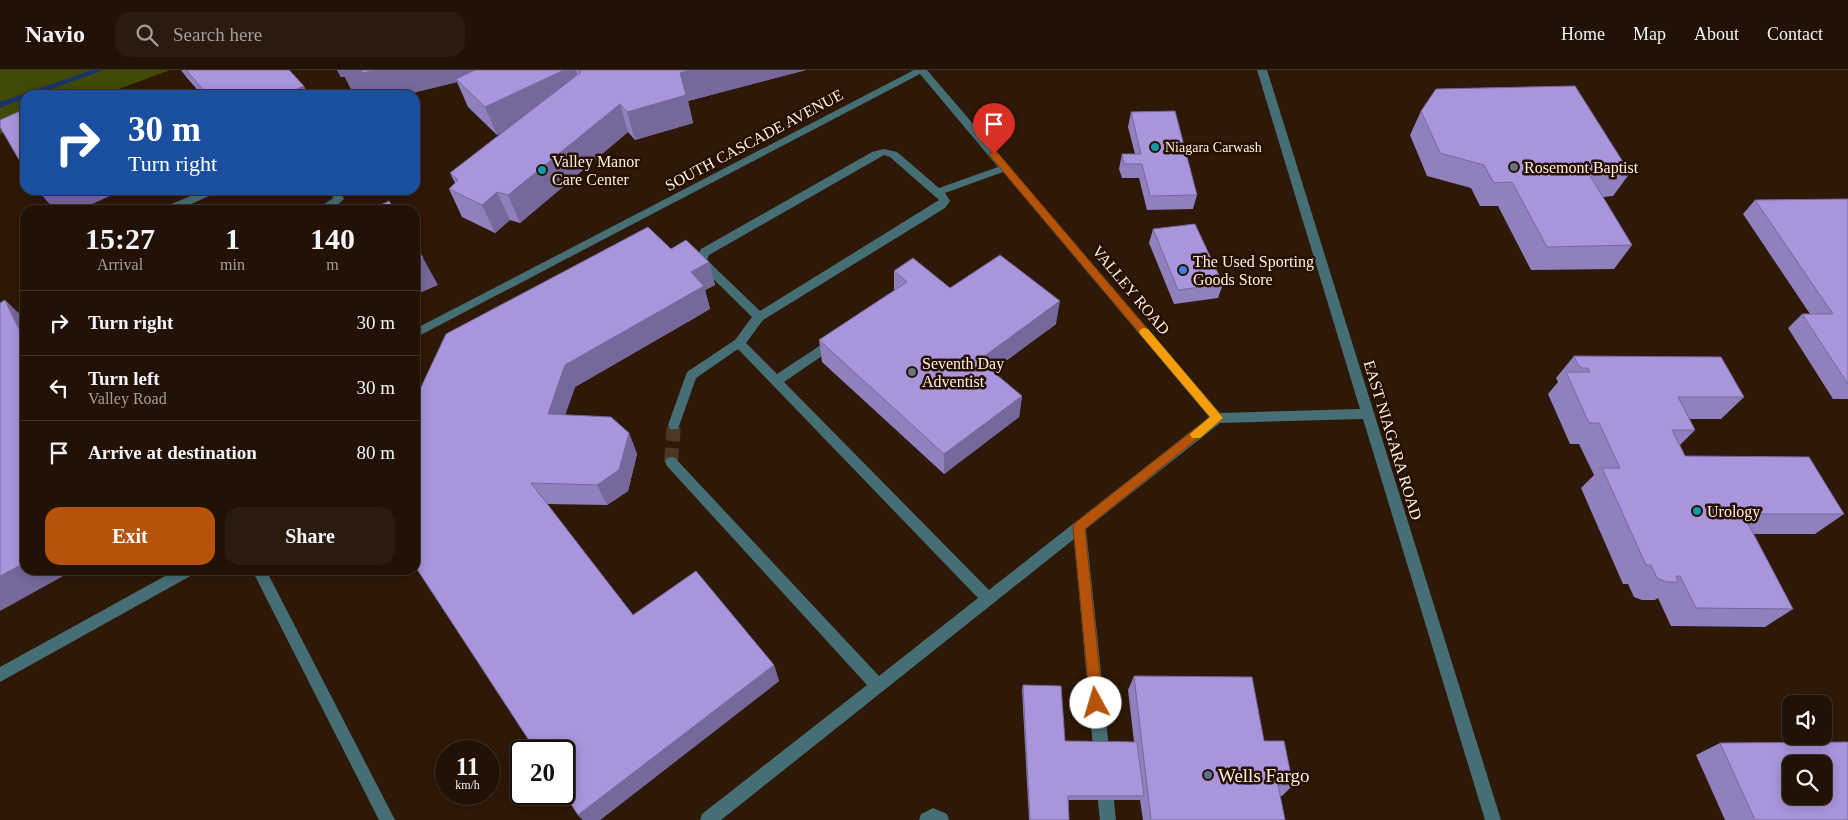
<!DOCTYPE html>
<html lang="en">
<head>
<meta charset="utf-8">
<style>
  body { margin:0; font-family:"Times New Roman",serif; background:#2a1b0f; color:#f1f3f6; height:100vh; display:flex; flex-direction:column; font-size:19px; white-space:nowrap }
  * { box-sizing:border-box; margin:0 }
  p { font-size:16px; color:#a29e9a }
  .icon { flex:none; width:28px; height:28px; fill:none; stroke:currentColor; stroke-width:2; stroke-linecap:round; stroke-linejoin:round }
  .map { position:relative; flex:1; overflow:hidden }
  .sheet { position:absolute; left:20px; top:135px; width:400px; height:370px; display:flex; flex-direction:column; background:#221205; border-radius:15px; box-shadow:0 2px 12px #0003,0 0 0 1px #3f3227 }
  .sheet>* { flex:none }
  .banner { position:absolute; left:20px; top:20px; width:400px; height:105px; border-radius:15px; box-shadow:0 2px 12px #0003,0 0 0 1px #3f3227; background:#1a4fa0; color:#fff; overflow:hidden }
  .buttons { position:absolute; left:1782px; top:625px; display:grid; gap:10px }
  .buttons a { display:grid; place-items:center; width:50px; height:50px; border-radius:10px; background:#221205; box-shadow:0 2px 12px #0003,0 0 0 1px #3f3227; font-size:25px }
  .speed { position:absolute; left:435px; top:670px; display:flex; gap:10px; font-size:25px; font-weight:700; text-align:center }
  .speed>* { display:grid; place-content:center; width:65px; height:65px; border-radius:50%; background:#221205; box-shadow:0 2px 12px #0003,0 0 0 1px #3f3227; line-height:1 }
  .speed small { font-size:12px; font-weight:400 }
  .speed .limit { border:2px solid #111; border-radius:8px; background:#fff; color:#111 }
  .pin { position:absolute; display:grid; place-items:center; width:42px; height:42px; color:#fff; margin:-51px -21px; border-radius:50% 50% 50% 0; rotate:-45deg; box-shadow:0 0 5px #0007 }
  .pin .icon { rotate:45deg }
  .me { position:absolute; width:55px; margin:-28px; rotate:354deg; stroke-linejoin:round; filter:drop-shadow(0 0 4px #0008) }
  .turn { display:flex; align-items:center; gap:18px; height:105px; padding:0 25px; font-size:22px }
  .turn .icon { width:65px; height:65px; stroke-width:2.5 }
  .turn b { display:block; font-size:35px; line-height:42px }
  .eta { display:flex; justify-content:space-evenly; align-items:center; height:85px; text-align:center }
  .eta b { font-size:30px; font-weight:700; line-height:35px }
  .primary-button { display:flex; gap:10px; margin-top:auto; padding:10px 25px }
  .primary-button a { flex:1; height:58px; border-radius:15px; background:#b45309; color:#fff; font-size:20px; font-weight:700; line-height:58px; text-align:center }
  .primary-button a+a { background:#2a1b0f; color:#f1f3f6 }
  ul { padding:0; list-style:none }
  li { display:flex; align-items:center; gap:15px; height:65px; padding:0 25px; border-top:1px solid #3f3227 }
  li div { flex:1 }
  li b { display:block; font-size:19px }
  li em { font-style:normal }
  header { display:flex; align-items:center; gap:30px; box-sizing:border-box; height:70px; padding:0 25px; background:#221205; border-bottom:1px solid #3f3227 }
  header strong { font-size:24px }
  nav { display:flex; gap:28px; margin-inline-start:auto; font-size:18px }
  .search { width:350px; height:45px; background:#2a1b0f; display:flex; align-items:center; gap:12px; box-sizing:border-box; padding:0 18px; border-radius:15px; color:#a29e9a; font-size:19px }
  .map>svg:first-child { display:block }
  .green { fill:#414a06 }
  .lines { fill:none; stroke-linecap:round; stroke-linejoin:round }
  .stream { fill:#19346d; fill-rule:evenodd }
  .minor-tunnel { stroke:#4d3828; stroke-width:14; stroke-dasharray:14 7; stroke-linecap:butt }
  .minor { fill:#466f75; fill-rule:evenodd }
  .wall { fill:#9080bd }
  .shaded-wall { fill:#76689a }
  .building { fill:#a895dc; stroke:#76689a; fill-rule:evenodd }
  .route { fill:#b45309; stroke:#753606 }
  .slow { fill:#f59e0b }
  .culture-dot { fill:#0f9aa8; stroke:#240f01; stroke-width:2 }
  .worship-dot { fill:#6b7280; stroke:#240f01; stroke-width:2 }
  .shop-dot { fill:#3f7fe0; stroke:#240f01; stroke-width:2 }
  .service-dot { fill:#5c6f8a; stroke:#240f01; stroke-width:2 }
  .labels { text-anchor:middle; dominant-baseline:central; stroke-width:5; stroke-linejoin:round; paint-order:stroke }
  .far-poi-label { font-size:14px; fill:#ffefe4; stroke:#240f01; text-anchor:start }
  .street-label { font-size:16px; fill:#ffefe4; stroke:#240f01 }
  .poi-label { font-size:16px; fill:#ffefe4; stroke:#240f01; text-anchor:start }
  .near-poi-label { font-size:19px; fill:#ffefe4; stroke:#240f01; text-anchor:start }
</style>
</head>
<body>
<header>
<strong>Navio</strong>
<div class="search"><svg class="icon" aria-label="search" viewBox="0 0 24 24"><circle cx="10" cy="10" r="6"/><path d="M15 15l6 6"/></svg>Search here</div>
<nav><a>Home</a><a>Map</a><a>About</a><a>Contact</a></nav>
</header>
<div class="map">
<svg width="1848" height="750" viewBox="0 0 1848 750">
  <rect width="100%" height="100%" fill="#2e1807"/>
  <path class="green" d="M0,0H170L103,25H25V54L0,64Z"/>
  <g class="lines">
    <path class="stream" d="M92,0H104L34,25H25V28L0,38V32Z"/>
    <path class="minor-tunnel" d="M671,392L674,355"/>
    <path class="minor" d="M914,0H927L1220,343L1360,339L1257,0H1267L1501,750H1485L1363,349L1220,353L1086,459L1110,688L1107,693L1102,696L1097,693L1094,688L1074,469L721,750H700L702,744L867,615L667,396L665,392L667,388L671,387L675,388L879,606L978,528L738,279L696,308L678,359H670L668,355L687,302L735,270L752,247L698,194L697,187L701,179L872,82L884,79L897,82L939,118L998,97L920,4L415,268V259ZM884,85L890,87L939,130L760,241L707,190L709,185ZM1003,102L1209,347L989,520L784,312L838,275L840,272L838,269H830L777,304L746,273L763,250L945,138L950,131L945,123Z
      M205,120H219L218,122L178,140H163L164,137Z
      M330,120H340L344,129C336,138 327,140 316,140L333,128Z
      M25,240V249L0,260V251Z
      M176,500H196L194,504L0,612V597Z
      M252,500H266L395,750H379Z
      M1104,705L1109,708L1112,713L1116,750H1100L1096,713L1099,708Z
      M933,738L947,744L949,750H919L921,744Z"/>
  </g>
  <path class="wall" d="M181,0H289L309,25H202L187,8Z
    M337,0H806L688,31L693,53L635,70L628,62L520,153L510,150L495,163L462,147L449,119L455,113L450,103L504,61L497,65L468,37L457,12L404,25H354L345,7H341Z
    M1421,41L1630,103L1613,126L1603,127L1632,175L1614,199L1531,200L1498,136H1480L1471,118L1427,106L1410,65Z
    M1131,42L1197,125L1193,139L1147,140L1139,108H1122L1119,99L1122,84H1135L1128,57Z
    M1848,129V329H1833L1788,258L1802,244H1810L1743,144L1755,130Z
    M1153,159L1223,214L1218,228L1174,234L1149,173Z
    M671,179L709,192L715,215L705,220L710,239L575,317L565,345L629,363L637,384L628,421L607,435L547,434L633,545L774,595L779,611L600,750H583L578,745L415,496Z
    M894,201L950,218L1056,254L992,301L1022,326L1019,347L944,404L822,292L819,270L894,221Z
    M1574,286L1744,327L1721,349H1689L1695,360L1680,375L1685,386L1844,444L1815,464H1753L1793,539L1765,557L1671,556L1658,528L1655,530H1642L1634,527L1628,514H1623L1581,418L1594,405L1579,374H1570L1548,324L1558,312L1556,308Z
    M1134,606L1264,671L1293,715L1282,726H1280L1285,750H1143L1140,730H1068L1069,750H1029L1022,620L1023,615L1065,671L1134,672L1128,620Z
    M1720,673L1848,750H1725L1696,685Z"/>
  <path class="shaded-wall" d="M337,0H504L456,9L457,12L404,25H354L345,7H341Z
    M564,0H576L583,24L497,65L485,37Z
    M690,0H806L688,31L693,53L635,70L627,42L680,3Z
    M304,16L309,25H284Z
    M620,34L628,62L520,153L508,125Z
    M37,120H123L79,140H55Z
    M497,122L510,150L495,163L482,135Z
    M423,188L438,215L415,225V191Z
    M709,192L715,215L705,220L710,239L575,317L558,365L548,344L565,295L691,202Z
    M5,230L25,249V264L19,259Z
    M1060,231L1056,254L977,312L979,290Z
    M1022,326L1019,347L944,404V384Z
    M629,363L637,384L628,421L607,435L597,415Z
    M25,493V500H74L0,541V506Z
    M774,595L779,611L600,750H583L578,745Z"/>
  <path class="building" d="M186,0H289L304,16L284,25H208Z
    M362,0H376L362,3Z
    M475,0H564L485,37L456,9Z
    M579,0H690L680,3L686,25L627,42L620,34L508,125L497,122L482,135L449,119L458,110L450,103L581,2Z
    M1575,16L1630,103L1589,104L1632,175L1547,177L1512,112L1494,113L1484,95L1440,83L1421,41L1436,19Z
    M72,19L77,25H58Z
    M25,39V100L0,57V50Z
    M1175,41L1197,125L1150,126L1142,94H1124L1122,84H1141L1131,42Z
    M1848,129V314L1802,244H1833L1755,130Z
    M389,131L395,140H370Z
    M1195,154L1223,214L1178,220L1153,159Z
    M648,157L671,179L686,170L709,192L691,202L704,216L565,295L548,344L611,347L629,363L619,400L597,415L531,413L633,545L696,501L774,595L578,745L564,723V681H536L415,496V330L446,264Z
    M415,174L423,188L415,191Z
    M1000,185L1060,231L979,290L1022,326L944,384L819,270L907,212L894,201L913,188L950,218Z
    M5,230L19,259L25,256V493L0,506V233Z
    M1574,286L1721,287L1744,327H1678L1695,360H1672L1685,386L1809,387L1844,444H1743L1793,539L1696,538L1680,506H1676L1678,512H1666L1657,508L1651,495H1646L1602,398H1620L1599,353H1589L1566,302H1590L1588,298H1582L1578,295Z
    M1134,606L1252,607L1264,671H1284L1293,715H1278L1285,750H1151Z
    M1023,615L1061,616L1065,671L1137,672L1144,726H1068L1069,750H1030Z
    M1848,672V750H1755L1720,673ZM1791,694H1824V726H1791Z"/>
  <path class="route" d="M994,81L997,82L1223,348L1085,459L1103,633L1101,637L1096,639L1092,637L1090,633L1073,457L1075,453L1210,347L990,86L989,84Z"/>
  <path class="slow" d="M1144,258L1148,259L1223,348L1200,368H1192L1190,364L1210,347L1141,265L1139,262L1141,259Z"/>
  <g class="culture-dot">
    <circle cx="1155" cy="77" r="5"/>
    <circle cx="542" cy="100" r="5"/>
    <circle cx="1697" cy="441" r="5"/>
  </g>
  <g class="worship-dot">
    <circle cx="1514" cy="97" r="5"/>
    <circle cx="912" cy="302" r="5"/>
  </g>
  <circle class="shop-dot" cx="1183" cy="200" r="5"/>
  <circle class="service-dot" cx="1208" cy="705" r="5"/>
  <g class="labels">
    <g class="far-poi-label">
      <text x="1165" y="77">Niagara Carwash</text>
    </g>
    <g class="street-label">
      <text transform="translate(754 70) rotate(-28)">SOUTH CASCADE AVENUE</text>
      <text transform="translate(1131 220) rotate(50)">VALLEY ROAD</text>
      <text transform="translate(1393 370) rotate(73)">EAST NIAGARA ROAD</text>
    </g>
    <g class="poi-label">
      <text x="552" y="91">Valley Manor<tspan x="552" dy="18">Care Center</tspan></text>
      <text x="1524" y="97">Rosemont Baptist</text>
      <text x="1193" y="191">The Used Sporting<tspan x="1193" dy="18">Goods Store</tspan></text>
      <text x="922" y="293">Seventh Day<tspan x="922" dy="18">Adventist</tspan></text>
      <text x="1707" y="441">Urology</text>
    </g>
    <g class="near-poi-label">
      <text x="1218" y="705">Wells Fargo</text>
    </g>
  </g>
</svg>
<div class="buttons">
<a><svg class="icon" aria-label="sound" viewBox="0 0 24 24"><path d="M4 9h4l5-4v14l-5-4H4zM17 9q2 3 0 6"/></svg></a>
<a><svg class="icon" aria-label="search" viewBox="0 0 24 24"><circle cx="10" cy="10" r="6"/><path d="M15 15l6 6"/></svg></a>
</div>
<div class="speed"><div>11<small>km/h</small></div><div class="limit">20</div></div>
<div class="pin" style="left:994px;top:84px;background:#d93025"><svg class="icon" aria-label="arrive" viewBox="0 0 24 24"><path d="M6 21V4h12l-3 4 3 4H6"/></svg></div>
<svg class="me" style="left:1096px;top:633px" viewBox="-20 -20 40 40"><circle r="19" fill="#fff"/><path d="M0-13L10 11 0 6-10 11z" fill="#b45309"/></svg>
<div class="banner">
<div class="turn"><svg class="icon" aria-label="right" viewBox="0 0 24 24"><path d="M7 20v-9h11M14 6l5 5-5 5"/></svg><div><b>30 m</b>Turn right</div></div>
</div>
<section class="sheet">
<div class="eta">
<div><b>15:27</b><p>Arrival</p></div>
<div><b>1</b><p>min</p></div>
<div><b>140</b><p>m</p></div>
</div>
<ul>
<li><svg class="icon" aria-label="right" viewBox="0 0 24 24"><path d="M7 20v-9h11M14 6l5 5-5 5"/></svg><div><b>Turn right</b></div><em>30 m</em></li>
<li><svg class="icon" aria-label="left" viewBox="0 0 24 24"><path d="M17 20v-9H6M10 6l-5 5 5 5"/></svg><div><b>Turn left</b><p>Valley Road</p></div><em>30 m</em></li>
<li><svg class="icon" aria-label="arrive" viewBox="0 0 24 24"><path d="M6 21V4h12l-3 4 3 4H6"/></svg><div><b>Arrive at destination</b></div><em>80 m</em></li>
</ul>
<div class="primary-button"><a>Exit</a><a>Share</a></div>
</section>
</div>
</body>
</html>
